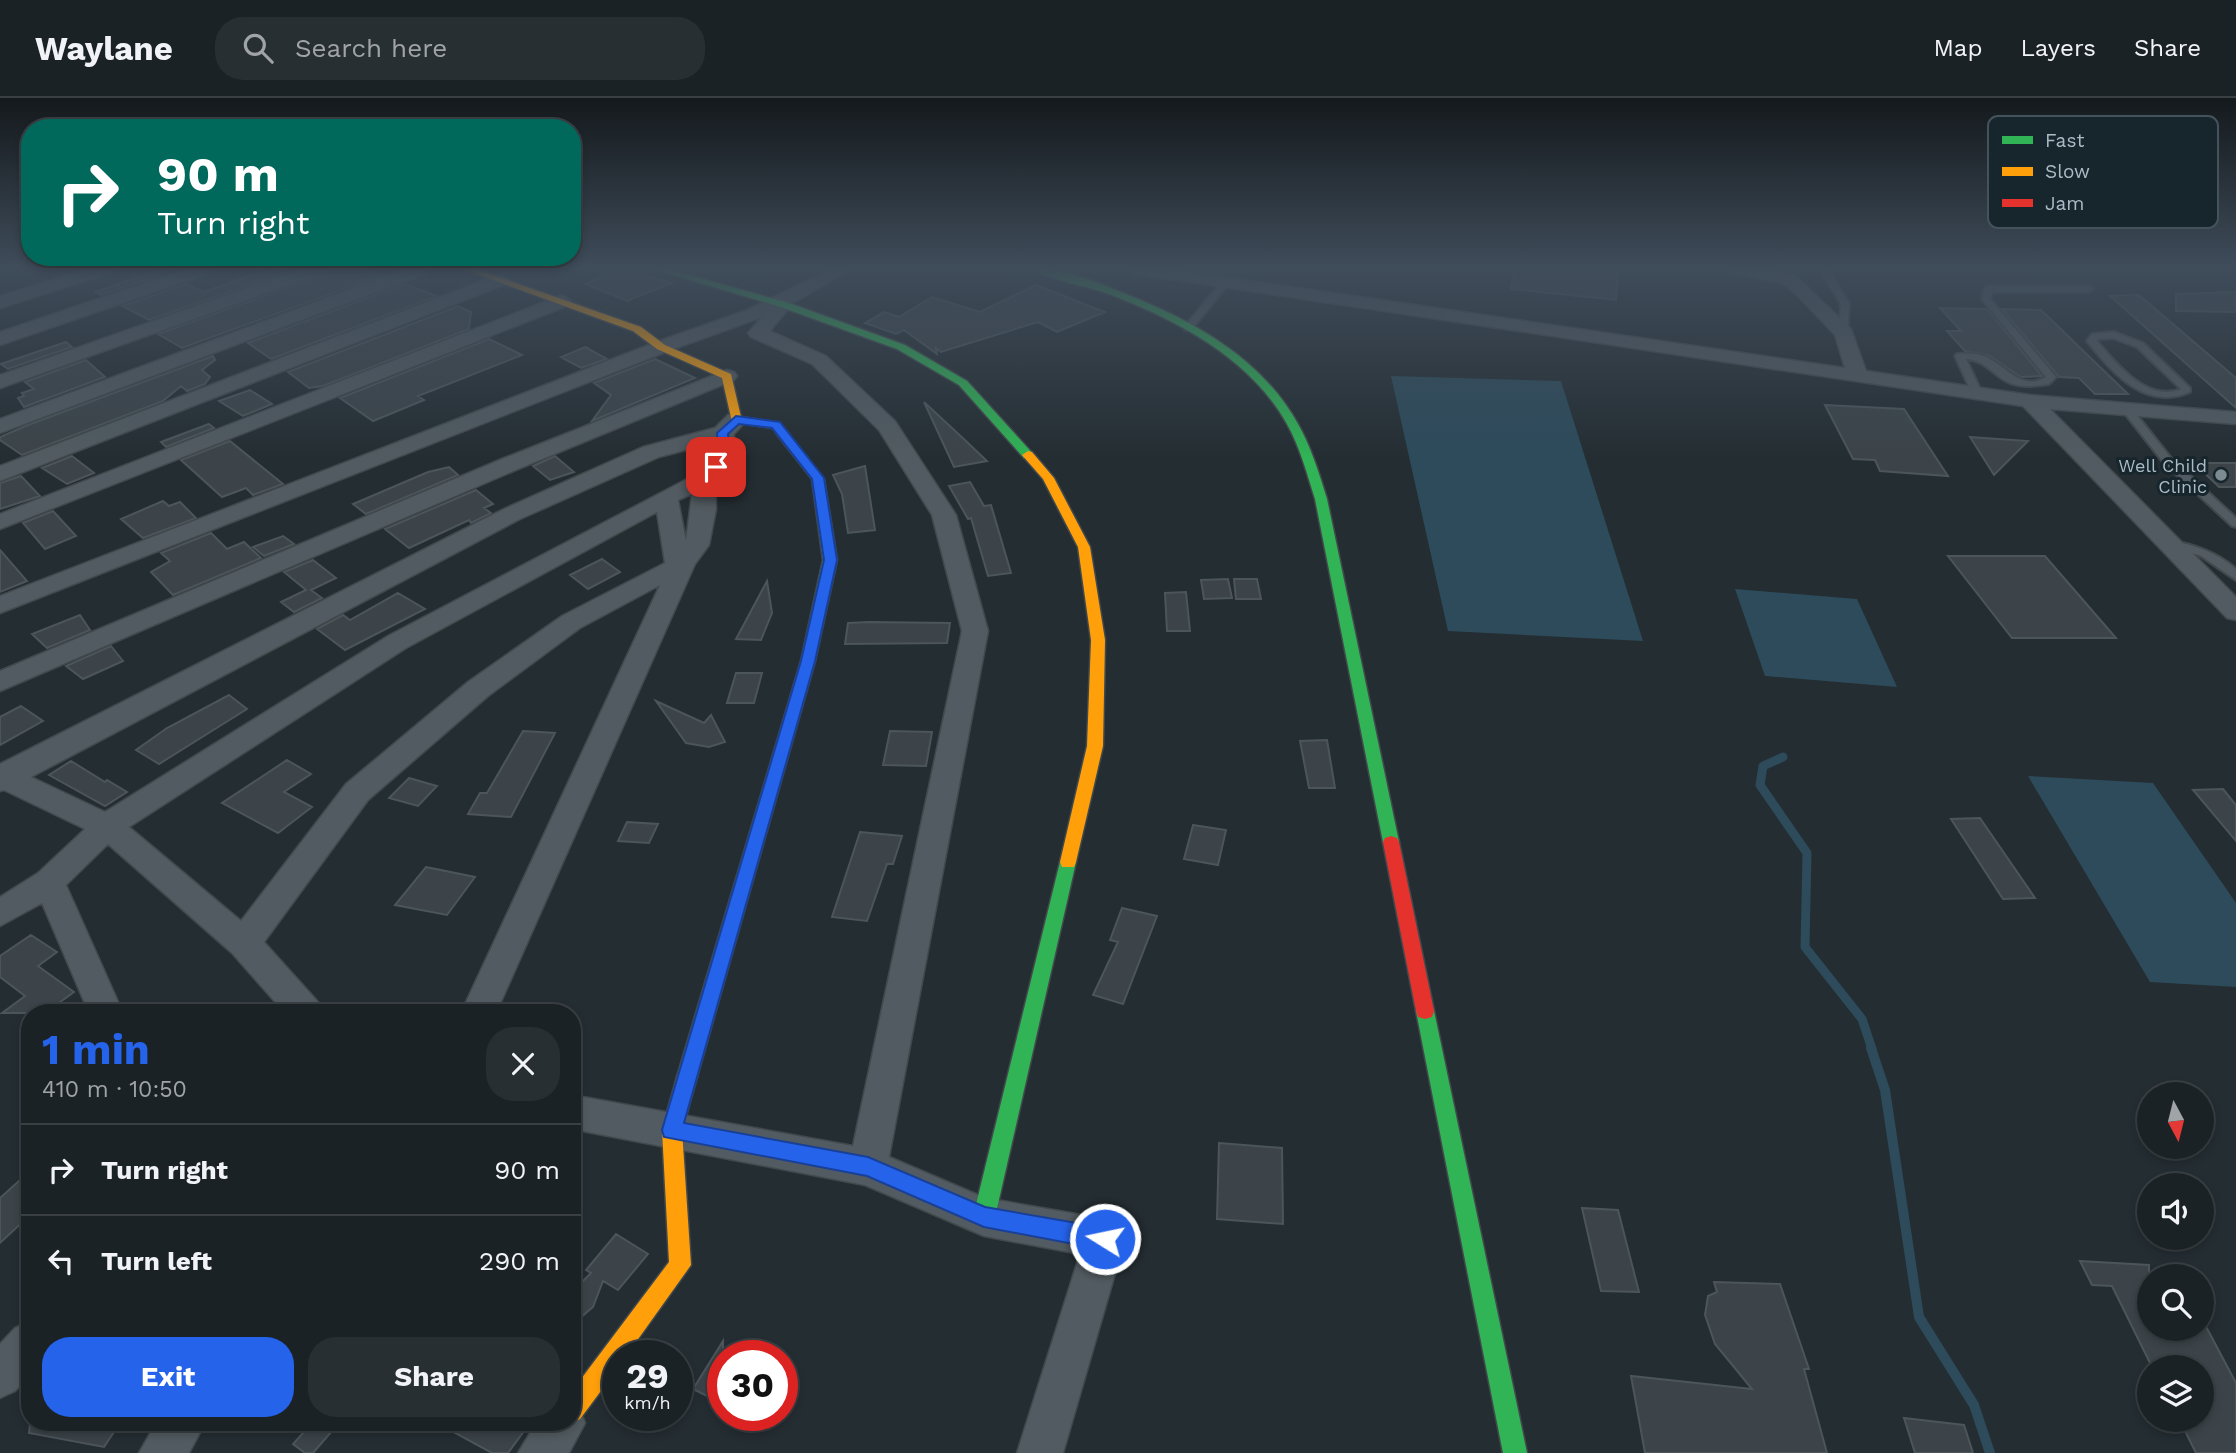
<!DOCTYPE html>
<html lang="en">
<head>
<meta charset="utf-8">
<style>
  body { margin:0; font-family:"Work Sans",sans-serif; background:#282f32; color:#f1f3f6; height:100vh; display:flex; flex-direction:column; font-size:26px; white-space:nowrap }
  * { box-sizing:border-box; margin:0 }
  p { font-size:23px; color:#a0a4a7 }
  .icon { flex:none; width:38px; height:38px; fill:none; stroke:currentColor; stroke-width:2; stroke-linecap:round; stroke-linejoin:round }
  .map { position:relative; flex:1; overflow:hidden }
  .sheet { position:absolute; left:21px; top:906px; width:560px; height:427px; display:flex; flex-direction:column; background:#1b2226; border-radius:28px; box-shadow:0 4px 10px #0003,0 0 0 2px #393f43 }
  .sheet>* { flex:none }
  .guide { position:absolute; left:21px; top:21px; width:560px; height:147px; border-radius:28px; box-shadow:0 4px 10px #0003,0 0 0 2px #393f43; background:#00695c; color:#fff; overflow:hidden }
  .needle { width:46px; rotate:173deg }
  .fabs { position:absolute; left:2137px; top:984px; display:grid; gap:14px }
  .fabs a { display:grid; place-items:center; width:77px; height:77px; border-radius:50%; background:#1b2226; box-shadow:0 4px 10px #0003,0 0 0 2px #393f43; font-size:35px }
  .speed { position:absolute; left:602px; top:1242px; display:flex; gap:14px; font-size:35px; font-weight:700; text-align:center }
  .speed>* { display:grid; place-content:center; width:91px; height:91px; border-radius:50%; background:#1b2226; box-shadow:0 4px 10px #0003,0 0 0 2px #393f43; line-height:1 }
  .speed small { font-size:18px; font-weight:400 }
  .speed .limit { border:10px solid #d22; background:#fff; color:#111 }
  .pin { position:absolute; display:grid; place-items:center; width:60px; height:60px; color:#fff; margin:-30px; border-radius:14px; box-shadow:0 4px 10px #0006 }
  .me { position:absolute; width:77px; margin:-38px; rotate:280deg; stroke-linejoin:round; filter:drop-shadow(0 0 5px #0008) }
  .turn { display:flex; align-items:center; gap:24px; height:147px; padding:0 21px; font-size:32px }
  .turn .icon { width:91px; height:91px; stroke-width:2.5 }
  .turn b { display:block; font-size:49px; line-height:60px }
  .round { display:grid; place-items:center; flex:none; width:74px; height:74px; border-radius:28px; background:#282f32 }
  .summary { display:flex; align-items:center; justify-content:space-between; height:119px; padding:0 21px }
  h1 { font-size:42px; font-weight:700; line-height:52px; color:#2563eb }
  .button { display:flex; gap:14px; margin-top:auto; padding:14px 21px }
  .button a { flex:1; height:80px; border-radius:28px; background:#2563eb; color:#fff; font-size:28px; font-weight:700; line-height:80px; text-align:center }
  .button a+a { background:#282f32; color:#f1f3f6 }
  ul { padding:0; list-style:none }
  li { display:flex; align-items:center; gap:21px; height:91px; padding:0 21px; border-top:2px solid #393f43 }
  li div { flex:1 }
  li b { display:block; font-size:26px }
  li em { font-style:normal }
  header { display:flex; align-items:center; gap:42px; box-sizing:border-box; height:98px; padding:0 35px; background:#1b2226; border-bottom:2px solid #393f43 }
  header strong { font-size:33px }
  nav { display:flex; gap:38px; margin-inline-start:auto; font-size:24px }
  .search { width:490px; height:63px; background:#282f32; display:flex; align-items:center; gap:18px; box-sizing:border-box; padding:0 24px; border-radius:28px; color:#a0a4a7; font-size:26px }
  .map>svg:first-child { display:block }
  .water { fill:#2d4b5b }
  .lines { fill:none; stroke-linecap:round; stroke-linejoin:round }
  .stream-far1 { stroke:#2d4b5b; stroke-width:9 }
  .stream { stroke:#2d4b5b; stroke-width:10 }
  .building { fill:#3c4449; stroke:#4b555a; stroke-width:2 }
  .lane-casing { stroke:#42494d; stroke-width:4 }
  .street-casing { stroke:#42494d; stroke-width:3 }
  .fast-casing { stroke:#42494d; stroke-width:3 }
  .slow-casing { stroke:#42494d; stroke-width:3 }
  .jam-casing { stroke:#42494d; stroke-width:3 }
  .lane { fill:#525b61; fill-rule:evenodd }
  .street { fill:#525b61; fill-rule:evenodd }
  .fast { fill:#30b455; fill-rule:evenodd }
  .slow { fill:#ff9f0a; fill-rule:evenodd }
  .jam { fill:#e5322d; fill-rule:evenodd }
  .route { fill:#2563eb; stroke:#184099; stroke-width:2 }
  .poi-dot { fill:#7c8a92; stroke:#17252d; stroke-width:2.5 }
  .labels { text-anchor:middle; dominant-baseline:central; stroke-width:6; stroke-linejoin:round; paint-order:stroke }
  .far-poi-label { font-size:18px; fill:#abbcc6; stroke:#17252d; text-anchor:end }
  .key { fill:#17252d; stroke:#43525b; stroke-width:2 }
  .key-label { font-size:19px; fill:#abbcc6 }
</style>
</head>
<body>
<header>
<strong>Waylane</strong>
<div class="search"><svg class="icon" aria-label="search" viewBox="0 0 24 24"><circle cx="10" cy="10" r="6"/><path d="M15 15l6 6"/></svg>Search here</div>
<nav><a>Map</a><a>Layers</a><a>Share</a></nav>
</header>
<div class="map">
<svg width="2236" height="1355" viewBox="0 0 2236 1355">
  <rect width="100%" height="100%" fill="#242d32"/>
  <path class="water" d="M1391,278L1561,283L1643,543L1448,533Z
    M1735,491L1857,501L1897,589L1765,578Z
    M2028,678L2153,685L2236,805V889L2150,884Z"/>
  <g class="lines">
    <path class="stream-far1" d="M1783,659L1763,668L1760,687L1807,755L1805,849L1862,921L1872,951"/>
    <path class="stream" d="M1871,950L1885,992L1919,1219L1974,1307L1990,1355"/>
  </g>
  <path class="building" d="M270,171H294L149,222L122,208L187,186L203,194Z
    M329,171H369L382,177L182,250L158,236L324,177Z
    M618,171H643L649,179L672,185L627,203L585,186Z
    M1514,171H1618L1616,202L1511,191Z
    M159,172L166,175L101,197L95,194Z
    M404,186L437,198L271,261L248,245Z
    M1036,187L1105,214L1057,234L1038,224L941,254L936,250L937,256L904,232L896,236L865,225L884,214L899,219L932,199L980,214Z
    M2236,194V214L2176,213V196Z
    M2139,197L2236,280V310L2110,198Z
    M458,208L471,214L469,231L323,288L309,290L288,274Z
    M1940,210L1987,211L2042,278L2021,279L1988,257L1965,253L1947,233H1961Z
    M2002,211L2041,212L2128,296H2095L2079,280L2059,279Z
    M489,241L522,257L418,298L424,302L373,323L340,300Z
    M66,244L72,249L8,271L1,266Z
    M585,249L607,261L581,270L561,259Z
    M213,258L215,262L202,272L210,279L205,286L187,293L181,288L163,303L22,357L0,342V339L28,327Z
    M655,261L695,280L592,323L611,297L594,285Z
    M86,262L105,279L24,309L18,300L24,298L22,295L34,291L25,284Z
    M250,292L272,306L243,318L219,303Z
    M924,304L966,343L987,363L954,369Z
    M1825,307L1904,311L1948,378L1880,373L1875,362L1853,361Z
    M209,326L214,330L166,349L161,344Z
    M1970,339L2028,343L1994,377Z
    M230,343L283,386L253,397L246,390L222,399L181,362Z
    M72,358L94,375L67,386L42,370Z
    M555,358L574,374L550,382L533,368Z
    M2194,365H2236V389H2219Z
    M865,368L875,432L848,435L842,396L833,377Z
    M449,369L458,377L366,416L353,406L428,374Z
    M21,378L40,398L0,411V385Z
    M970,384L984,408L991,407L1011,475L988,478L971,420L968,421L949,388Z
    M476,392L493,406L484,410L491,415L471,425L469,422L409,450L385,431Z
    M163,403L169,408L180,404L196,420L143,440L121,421Z
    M53,413L76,438L45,451L23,425Z
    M211,435L227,451L244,444L261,460L173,497L151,474L170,463L161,455Z
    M283,438L294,446L264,458L253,449Z
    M0,452L27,483L0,494Z
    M1948,458H2045L2116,540H2012Z
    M602,461L620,474L588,491L570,477Z
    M313,462L336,480L311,492L322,500L294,514L281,504L306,492L284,474Z
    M1228,481L1232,500L1204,501L1201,482Z
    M1234,481H1257L1261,501H1236Z
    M767,483L772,515L761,542L736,541Z
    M1186,494L1190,533H1167L1165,495Z
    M398,495L425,511L345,552L317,531L343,517L350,522Z
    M80,517L90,532L47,550L32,536Z
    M848,525L869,524L950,525L947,545L845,546Z
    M111,548L123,563L83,581L66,568Z
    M736,575H762L754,605H727Z
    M229,597L247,611L159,666L136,652L167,630Z
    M656,603L704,625L711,617L725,644L709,649L686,645Z
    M21,608L43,623L0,647V619Z
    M523,633L555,635L511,719L468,716L480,695H487Z
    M890,633L932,634L926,668L883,667Z
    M1327,642L1335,690H1309L1300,643Z
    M287,662L311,676L284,694L312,709L278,735L222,705Z
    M71,663L105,684L107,682L127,694L105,708L49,677Z
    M409,680L437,688L418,708L389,700Z
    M2223,691L2236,707V743L2193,692Z
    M1980,720L2035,800L2003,801L1951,721Z
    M627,724L658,726L649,745L618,743Z
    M1193,727L1226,732L1218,767L1184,761Z
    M860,734L902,738L893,766H887L867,823L832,819Z
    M426,769L475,779L447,817L395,807Z
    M1122,810L1157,818L1123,906L1093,897L1118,844L1110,842Z
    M31,837L57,854L38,868L74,894L45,915H2L25,898L0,879V858Z
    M1219,1045L1282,1050L1283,1126L1217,1121Z
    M30,1073V1117L0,1145V1100Z
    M1582,1110L1618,1112L1639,1194L1601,1193Z
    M616,1136L648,1156L618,1192L603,1183L593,1209L572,1227V1194L591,1175L586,1172Z
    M2080,1163L2149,1167V1230H2202V1221L2236,1285V1355H2196L2179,1321H2202V1269H2152L2112,1188L2092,1187Z
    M1714,1184L1780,1186L1809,1271H1804L1827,1355H1645L1631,1278L1752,1291L1715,1246L1705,1217L1708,1198L1717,1194Z
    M723,1243V1306L693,1291Z
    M1904,1320L1964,1327L1973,1355H1915Z
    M30,1325H120L104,1349L29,1335Z
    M312,1325H339L313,1355H305L293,1346Z
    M437,1325H530L508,1355H492Z"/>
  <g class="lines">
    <defs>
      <path id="lane" d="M1820,171H1828L1849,206L1847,237L1839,235L1841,206Z
        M1224,181L1231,183L1191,232H1185V228Z
        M1988,188H2089L2093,191L2089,194H1992L1990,201L2056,279L2049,286C2037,288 2022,290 2010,285C1993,278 1986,262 1966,261L1982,295L1977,298L1972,295L1955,258L1957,256C1967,255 1981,255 1990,261C2008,271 2023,293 2046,279L1982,201L1984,191Z
        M2114,234L2143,245L2190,290V294C2146,313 2113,276 2087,243L2092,236ZM2113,240L2137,249L2181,291C2147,305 2116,265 2097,243L2098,241Z
        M2128,310L2132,311L2171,360L2236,420V429L2232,428L2163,364L2123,313Z
        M2169,442C2194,447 2217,454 2236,471V482L2201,458L2165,447L2163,445Z"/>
      <path id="street" d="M87,171H114L111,175L0,210V198Z
        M187,171H213L210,175L0,247V234Z
        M301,171H326L323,175L0,290V277Z
        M405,171H430L427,175L0,335V321Z
        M830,171H851L793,205L770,233L826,258L895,323L956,417L988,533L889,1059L985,1100L1105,1121L1119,1127L1125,1141L1063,1355H1017L1080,1156L984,1138L865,1087L572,1031V997L853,1048L962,533L932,417L879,332L812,266L751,239L748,235L762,219L668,253L0,515V498L654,245L747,212Z
        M1126,171H1170L1845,270L1835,237L1797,197L1783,185L1730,175L1727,171H1773L1795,177L1851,231L1866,273L2030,297L2236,314V326L2050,311L2236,499V522L2227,520L2023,308L1135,176Z
        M500,176L509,182L506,186L0,383V368Z
        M562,197L571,203L569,207L0,431V416Z
        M727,272L734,274L737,278L734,282L518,371L0,593V573L502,361Z
        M736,316L747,322L734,336L732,360L715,383L716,411L709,447L695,466L496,915H461L660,487L580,530L488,598L368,702L264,844L318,904L323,915H285L232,855L108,746L66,787L123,915H89L42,805L0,828V799L38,775L85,731L4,692L0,693V666L504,411L643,349L715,330L728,317ZM712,345L706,367L691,379L388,538L105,714L31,679L520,421L659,359ZM692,396L686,443L678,402ZM657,414L665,465L562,518L468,584L346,686L241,823L129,729L406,550Z
        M30,1224V1277L15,1293L0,1300V1246L15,1230Z
        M572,1306L579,1309L585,1325L569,1355H518L536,1325H572Z
        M156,1325H205L189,1355H139Z"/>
      <path id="fast" d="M653,171H668L789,205L905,247L967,283L1034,357L1032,360H1024L959,287L897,251L781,209Z
        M1033,171C1062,170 1094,183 1121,194C1190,221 1261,259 1298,326C1311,349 1319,375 1327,401L1399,744L1397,748H1385L1383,744L1315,401C1307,376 1300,349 1287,326C1250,260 1177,222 1109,196C1088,188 1049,182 1033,171Z
        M782,332L786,333L824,381L837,462L815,563L697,979L694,985L687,988L680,985L677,979L801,563L823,462L812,381L776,335Z
        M1068,758L1074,759L1076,764L995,1119L991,1126L984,1129L977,1126L973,1119L1060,764L1062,759Z
        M1425,905L1432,907L1434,913L1527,1355H1503L1416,913L1418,907Z"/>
      <path id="slow" d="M463,171H476L641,229L665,247L731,276L741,319L780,325L788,335L782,338L772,330L732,324L722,280L657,251L633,233Z
        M1028,353L1032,354L1054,380L1090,449L1105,542L1103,648L1076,764L1074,769H1062L1060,764L1087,648L1091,542L1078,449L1043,381L1022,357Z
        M687,970L694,973L697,979L682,1032L691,1167L626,1258H618V1270L580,1321L572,1325V1293L669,1164L662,1032L677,979L680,973Z"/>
      <path id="jam" d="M1391,738L1397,740L1399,744L1434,913L1432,919L1425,921L1418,919L1416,913L1383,744L1385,740Z"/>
    </defs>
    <use href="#lane" class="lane-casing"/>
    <use href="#street" class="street-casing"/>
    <use href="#fast" class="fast-casing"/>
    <use href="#slow" class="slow-casing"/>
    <use href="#jam" class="jam-casing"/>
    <use href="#lane" class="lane"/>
    <use href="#street" class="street"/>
    <use href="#fast" class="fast"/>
    <use href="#slow" class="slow"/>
    <use href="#jam" class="jam"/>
  </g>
  <linearGradient id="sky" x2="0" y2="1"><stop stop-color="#14191c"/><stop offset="0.47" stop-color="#3f4c5a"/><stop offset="1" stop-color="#3f4c5a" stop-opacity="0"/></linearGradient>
  <rect width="2236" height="360" fill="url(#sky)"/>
  <path class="route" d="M736,318L780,324L824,380L837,462L815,563L684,1025L868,1059L985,1109L1105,1130L1113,1134L1116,1141L1113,1148L1105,1152L984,1129L867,1078L664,1039L662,1032L801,563L824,462L812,381L772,330L739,326L728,336C730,349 729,366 716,372L710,369L718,351L717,335Z"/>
  <circle class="poi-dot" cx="2221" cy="377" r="7"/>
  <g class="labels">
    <g class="far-poi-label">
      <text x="2207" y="367">Well Child<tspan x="2207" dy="21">Clinic</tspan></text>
    </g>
  </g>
  <rect x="1988" y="18" width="230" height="112" rx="10" class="key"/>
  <rect x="2002" y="38" width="31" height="8" fill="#30b455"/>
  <rect x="2002" y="69" width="31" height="9" fill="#ff9f0a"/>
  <rect x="2002" y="101" width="31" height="8" fill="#e5322d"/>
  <g class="key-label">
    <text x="2045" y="49">Fast</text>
    <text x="2045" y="80">Slow</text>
    <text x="2045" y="112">Jam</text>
  </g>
</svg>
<div class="fabs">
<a><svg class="needle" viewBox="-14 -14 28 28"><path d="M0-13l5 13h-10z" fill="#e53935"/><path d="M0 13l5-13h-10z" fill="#a0a4a7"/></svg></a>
<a><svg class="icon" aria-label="sound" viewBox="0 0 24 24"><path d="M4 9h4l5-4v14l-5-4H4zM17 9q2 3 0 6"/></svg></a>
<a><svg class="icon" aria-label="search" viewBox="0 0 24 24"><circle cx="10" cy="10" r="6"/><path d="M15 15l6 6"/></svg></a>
<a><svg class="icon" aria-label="layers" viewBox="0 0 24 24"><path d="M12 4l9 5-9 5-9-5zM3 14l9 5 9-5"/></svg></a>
</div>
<div class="speed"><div>29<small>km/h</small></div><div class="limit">30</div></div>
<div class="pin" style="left:716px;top:369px;background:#d93025"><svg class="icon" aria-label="arrive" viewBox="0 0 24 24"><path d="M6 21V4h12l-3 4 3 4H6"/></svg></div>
<svg class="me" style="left:1105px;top:1141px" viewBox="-20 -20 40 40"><circle r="17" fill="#2563eb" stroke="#fff" stroke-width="3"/><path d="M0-11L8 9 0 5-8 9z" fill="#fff"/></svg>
<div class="guide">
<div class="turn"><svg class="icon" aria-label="right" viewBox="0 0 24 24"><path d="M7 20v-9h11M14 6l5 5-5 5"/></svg><div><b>90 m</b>Turn right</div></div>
</div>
<section class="sheet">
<div class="summary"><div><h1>1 min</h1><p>410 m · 10:50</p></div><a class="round"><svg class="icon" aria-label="close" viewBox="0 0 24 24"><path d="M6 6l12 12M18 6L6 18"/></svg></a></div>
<ul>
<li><svg class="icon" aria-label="right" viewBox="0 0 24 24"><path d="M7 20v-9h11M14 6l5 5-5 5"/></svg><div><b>Turn right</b></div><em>90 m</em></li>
<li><svg class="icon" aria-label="left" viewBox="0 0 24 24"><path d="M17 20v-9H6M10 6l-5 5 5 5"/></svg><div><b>Turn left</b></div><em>290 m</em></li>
</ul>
<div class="button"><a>Exit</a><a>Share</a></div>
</section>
</div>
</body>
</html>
